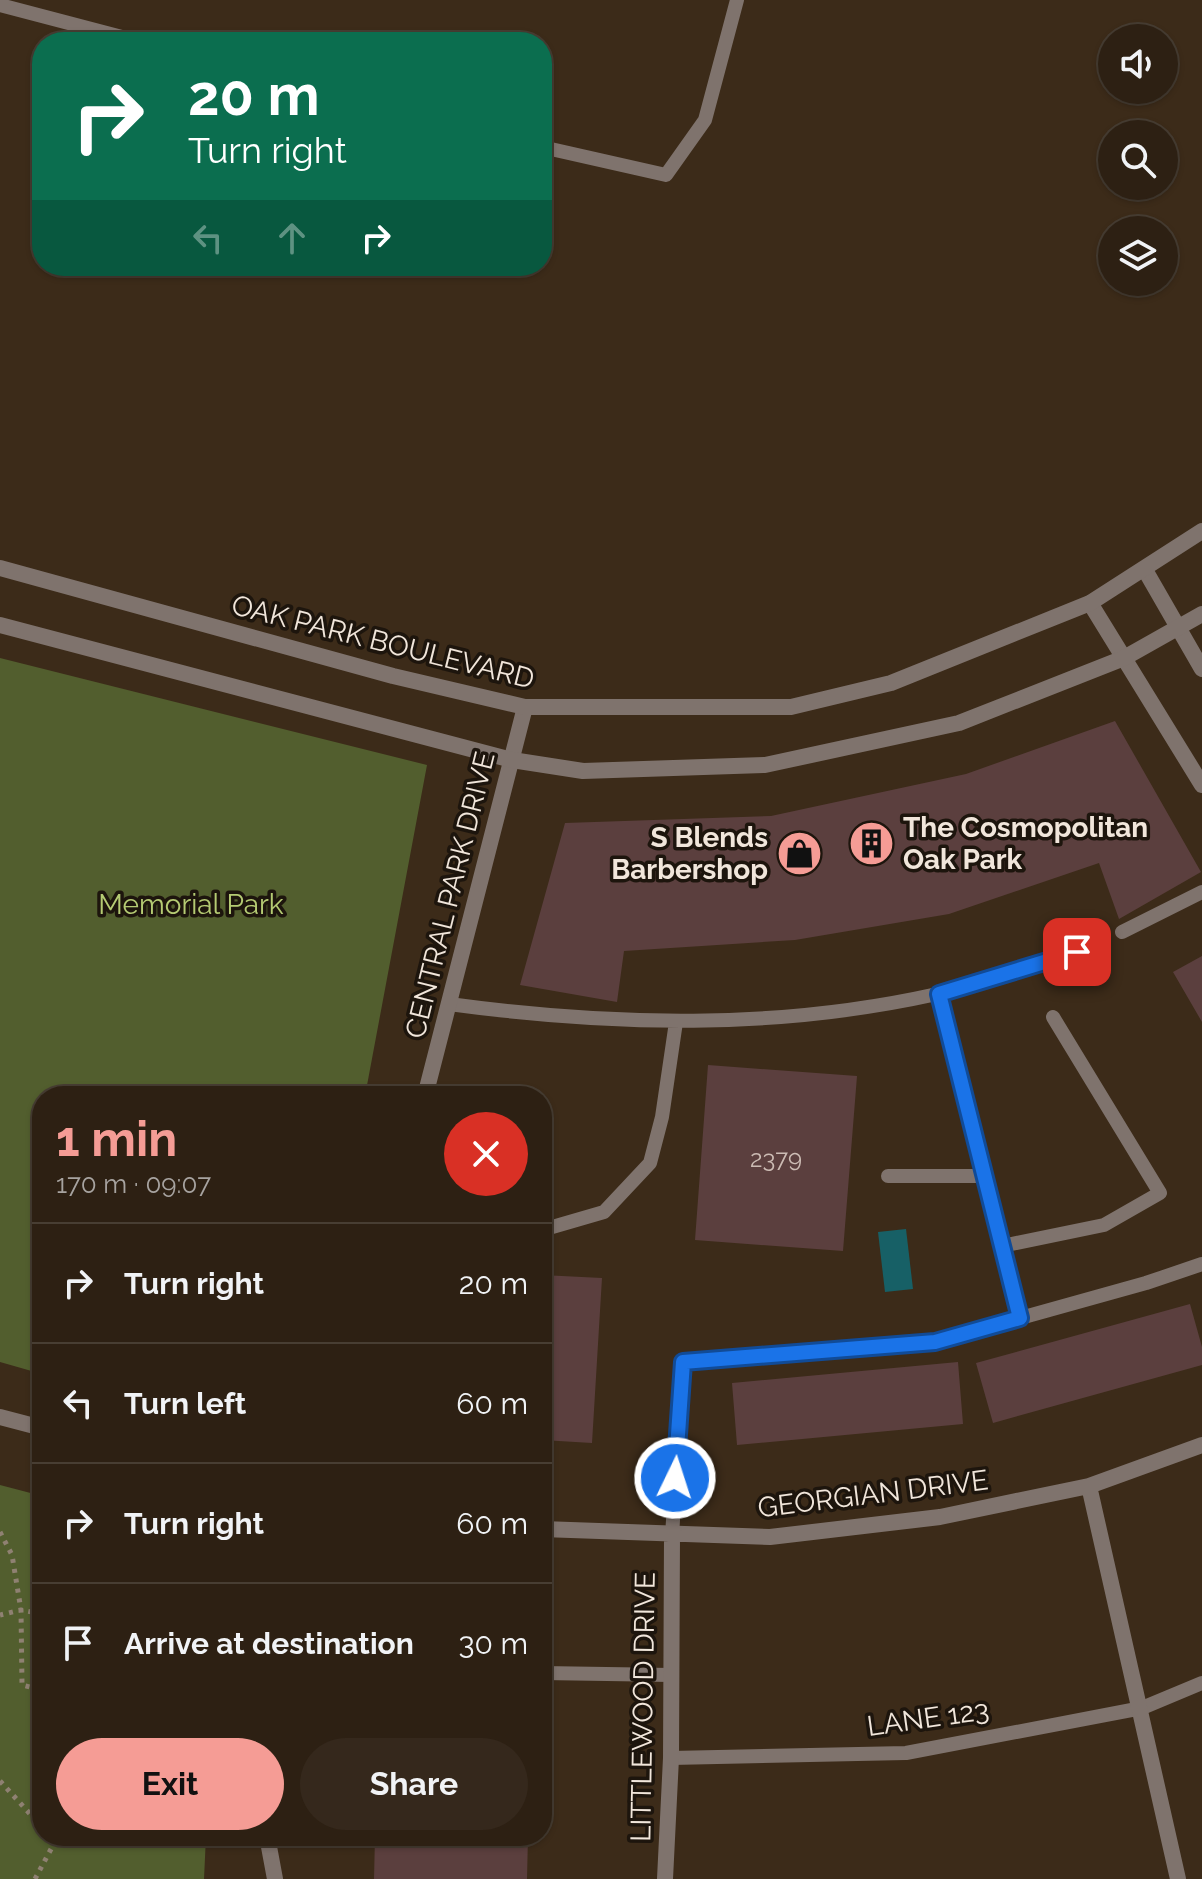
<!DOCTYPE html>
<html lang="en">
<head>
<meta charset="utf-8">
<style>
  body { margin:0; font-family:Raleway,sans-serif; background:#35281c; color:#f1f3f6; height:100vh; display:flex; flex-direction:column; font-size:30px; white-space:nowrap }
  * { box-sizing:border-box; margin:0 }
  p { font-size:26px; color:#a7a3a0 }
  .icon { flex:none; width:44px; height:44px; fill:none; stroke:currentColor; stroke-width:2; stroke-linecap:round; stroke-linejoin:round }
  .map { position:relative; flex:1; overflow:hidden }
  .drawer { position:absolute; left:32px; top:1086px; width:520px; height:760px; display:flex; flex-direction:column; background:#2d2013; border-radius:32px; box-shadow:0 2px 6px #0004,0 0 0 2px #483e33 }
  .drawer>* { flex:none }
  .top-card { position:absolute; left:32px; top:32px; width:520px; height:244px; border-radius:32px; box-shadow:0 2px 6px #0004,0 0 0 2px #483e33; background:#0b6e4f; color:#fff; overflow:hidden }
  .controls { position:absolute; left:1098px; top:24px; display:grid; gap:16px }
  .controls a { display:grid; place-items:center; width:80px; height:80px; border-radius:50%; background:#2d2013; box-shadow:0 2px 6px #0004,0 0 0 2px #483e33; font-size:40px }
  .pin { position:absolute; display:grid; place-items:center; width:68px; height:68px; color:#fff; margin:-34px; border-radius:16px; box-shadow:0 4px 12px #0006 }
  .me { position:absolute; width:88px; margin:-44px; rotate:4deg; stroke-linejoin:round; filter:drop-shadow(0 0 6px #0008) }
  .turn { display:flex; align-items:center; gap:28px; height:168px; padding:0 24px; font-size:36px }
  .turn .icon { width:104px; height:104px; stroke-width:2.5 }
  .turn b { display:block; font-size:56px; line-height:68px }
  .lanes { display:flex; align-items:center; height:76px; padding:0 24px; background:#0003; justify-content:center; gap:40px; direction:ltr }
  .lanes .off { opacity:.35 }
  .round { display:grid; place-items:center; flex:none; width:84px; height:84px; border-radius:42px; background:#35281c }
  .headline { display:flex; align-items:center; justify-content:space-between; height:136px; padding:0 24px }
  h1 { font-size:48px; font-weight:700; line-height:60px; color:#f59c95 }
  .action { display:flex; gap:16px; margin-top:auto; padding:16px 24px }
  .action a { flex:1; height:92px; border-radius:48px; background:#f59c95; color:#111; font-size:32px; font-weight:700; line-height:92px; text-align:center }
  .action a+a { background:#35281c; color:#f1f3f6 }
  ul { padding:0; list-style:none }
  li { display:flex; align-items:center; gap:24px; height:120px; padding:0 24px; border-top:2px solid #483e33 }
  li div { flex:1 }
  li b { display:block; font-size:30px }
  li em { font-style:normal }
  .map>svg:first-child { display:block }
  .green { fill:#525e2e }
  .water { fill:#176066 }
  .building { fill:#5b3f3e }
  .lines { fill:none; stroke-linecap:round; stroke-linejoin:round }
  .path { stroke:#8f8172; stroke-width:5; stroke-dasharray:4 6; stroke-linecap:butt }
  .service { stroke:#7f736d; stroke-width:14 }
  .minor { stroke:#7f736d; stroke-width:16 }
  .tertiary { stroke:#7f736d; stroke-width:16 }
  .route-casing { stroke:#114b97; stroke-width:20 }
  .route { stroke:#1a73e8; stroke-width:14 }
  .labels { text-anchor:middle; dominant-baseline:central; stroke-width:7; stroke-linejoin:round; paint-order:stroke }
  .number-label { font-size:24px; fill:#ccbcb4 }
  .street-label { font-size:28px; fill:#f1e6db; stroke:#1d150d }
  .poi-label { font-size:28px; font-weight:bold; fill:#f1e6db; stroke:#1d150d; text-anchor:start }
  .park-label { font-size:28px; fill:#b5cb73; stroke:#1d150d }
</style>
</head>
<body>
<div class="map">
<svg width="1202" height="1879" viewBox="0 0 1202 1879">
  <rect width="100%" height="100%" fill="#3c2b19"/>
  <path class="green" d="M0,658L427,765L365,1096H42V1374L0,1362Z
    M0,1485L42,1496V1836H206L204,1879H0Z"/>
  <path class="water" d="M906,1229L913,1289L885,1292L878,1232Z"/>
  <path class="building" d="M1115,721L1201,872L1119,919L1099,863L949,914L795,940L624,951L617,1002L520,985L565,823L771,816L966,774Z
    M1202,956V1022L1173,972Z
    M708,1065L857,1076L843,1251L695,1240Z
    M542,1275L602,1278L592,1443L542,1440Z
    M1190,1304L1202,1347V1365L993,1423L976,1363Z
    M958,1362L963,1424L737,1445L732,1383Z
    M375,1836H528L527,1879H374Z"/>
  <g class="lines">
    <path class="path" d="M0,1532L12,1555L21,1610L0,1615
      M42,1614L21,1610L22,1685L42,1690
      M0,1781L42,1827
      M35,1879L58,1836"/>
    <path class="service" d="M0,5L141,42
      M542,147L666,175L705,120L737,0
      M1122,932L1202,892
      M939,994L1020,1318
      M449,1004C612,1026 775,1030 937,994C984,984 1031,966 1077,952
      M888,1176H984
      M542,1230L604,1212L650,1163L662,1117L676,1022
      M1002,1246L1104,1225L1160,1193L1053,1017
      M672,1536L683,1362L935,1342L1146,1283L1202,1264
      M542,1673L671,1675
      M671,1758L906,1753L1142,1708L1202,1683"/>
    <path class="minor" d="M1145,570L1202,669
      M1090,603L1202,785
      M425,1096L525,707
      M0,1417L42,1428
      M1089,1486L1178,1879
      M542,1529L770,1537L940,1517L1089,1486L1202,1445
      M267,1836L275,1879
      M665,1879L671,1758L672,1536"/>
    <path class="tertiary" d="M0,568L393,676L525,707H791L891,683L1090,603L1202,531
      M0,625L512,760L583,771L765,765L959,723L1124,658L1202,614"/>
  </g>
  <g class="lines">
    <defs>
      <path id="route" d="M675,1478L683,1362L935,1342L1020,1318L939,994L1077,952"/>
    </defs>
    <use href="#route" class="route-casing"/>
    <use href="#route" class="route"/>
  </g>
  <defs>
    <symbol id="building-disc" viewBox="-11 -11 22 22"><circle r="9.5" fill="#f59c95" stroke="#1d150d"/><path d="M-4-6H4V6H1V3H-1V6H-4ZM-2.5-4.3h1.7v1.8h-1.7ZM.8-4.3h1.7v1.8H.8ZM-2.5-1h1.7V.8h-1.7ZM.8-1h1.7V.8H.8Z" fill="#111"/></symbol>
    <symbol id="shop-disc" viewBox="-11 -11 22 22"><circle r="9.5" fill="#f59c95" stroke="#1d150d"/><path d="M-5-2.5h2.3a2.7 3.5 0 0 1 5.4 0H5L5.5 6h-11ZM-1.5-2.5h3a1.5 2.3 0 0 0-3 0Z" fill="#111"/></symbol>
  </defs>
  <g fill-rule="evenodd">
    <use href="#building-disc" x="846" y="818" width="51" height="51"/>
    <use href="#shop-disc" x="774" y="828" width="51" height="51"/>
  </g>
  <g class="labels">
    <g class="number-label">
      <text x="776" y="1158">2379</text>
    </g>
    <g class="street-label">
      <text transform="translate(383 642) rotate(14)">OAK PARK BOULEVARD</text>
      <text transform="translate(450 895) rotate(-76)">CENTRAL PARK DRIVE</text>
      <text transform="translate(873 1494) rotate(-7)">GEORGIAN DRIVE</text>
      <text transform="translate(643 1707) rotate(-89)">LITTLEWOOD DRIVE</text>
      <text transform="translate(928 1718) rotate(-8)">LANE 123</text>
    </g>
    <g class="poi-label">
      <text x="903" y="827">The Cosmopolitan<tspan x="903" dy="32">Oak Park</tspan></text>
      <text x="768" y="837" text-anchor="end">S Blends<tspan x="768" dy="32">Barbershop</tspan></text>
    </g>
    <g class="park-label">
      <text x="191" y="904">Memorial Park</text>
    </g>
  </g>
</svg>
<div class="controls">
<a><svg class="icon" aria-label="sound" viewBox="0 0 24 24"><path d="M4 9h4l5-4v14l-5-4H4zM17 9q2 3 0 6"/></svg></a>
<a><svg class="icon" aria-label="search" viewBox="0 0 24 24"><circle cx="10" cy="10" r="6"/><path d="M15 15l6 6"/></svg></a>
<a><svg class="icon" aria-label="layers" viewBox="0 0 24 24"><path d="M12 4l9 5-9 5-9-5zM3 14l9 5 9-5"/></svg></a>
</div>
<div class="pin" style="left:1077px;top:952px;background:#d93025"><svg class="icon" aria-label="arrive" viewBox="0 0 24 24"><path d="M6 21V4h12l-3 4 3 4H6"/></svg></div>
<svg class="me" style="left:675px;top:1478px" viewBox="-20 -20 40 40"><circle r="17" fill="#1a73e8" stroke="#fff" stroke-width="3"/><path d="M0-11L8 9 0 5-8 9z" fill="#fff"/></svg>
<div class="top-card">
<div class="turn"><svg class="icon" aria-label="right" viewBox="0 0 24 24"><path d="M7 20v-9h11M14 6l5 5-5 5"/></svg><div><b>20 m</b>Turn right</div></div>
<div class="lanes"><svg class="icon off" aria-label="left" viewBox="0 0 24 24"><path d="M17 20v-9H6M10 6l-5 5 5 5"/></svg><svg class="icon off" aria-label="ahead" viewBox="0 0 24 24"><path d="M12 20V5M6 11l6-6 6 6"/></svg><svg class="icon" aria-label="right" viewBox="0 0 24 24"><path d="M7 20v-9h11M14 6l5 5-5 5"/></svg></div>
</div>
<section class="drawer">
<div class="headline"><div><h1>1 min</h1><p>170 m · 09:07</p></div><a class="round" style="background:#d93025;color:#fff"><svg class="icon" aria-label="close" viewBox="0 0 24 24"><path d="M6 6l12 12M18 6L6 18"/></svg></a></div>
<ul>
<li><svg class="icon" aria-label="right" viewBox="0 0 24 24"><path d="M7 20v-9h11M14 6l5 5-5 5"/></svg><div><b>Turn right</b></div><em>20 m</em></li>
<li><svg class="icon" aria-label="left" viewBox="0 0 24 24"><path d="M17 20v-9H6M10 6l-5 5 5 5"/></svg><div><b>Turn left</b></div><em>60 m</em></li>
<li><svg class="icon" aria-label="right" viewBox="0 0 24 24"><path d="M7 20v-9h11M14 6l5 5-5 5"/></svg><div><b>Turn right</b></div><em>60 m</em></li>
<li><svg class="icon" aria-label="arrive" viewBox="0 0 24 24"><path d="M6 21V4h12l-3 4 3 4H6"/></svg><div><b>Arrive at destination</b></div><em>30 m</em></li>
</ul>
<div class="action"><a>Exit</a><a>Share</a></div>
</section>
</div>
</body>
</html>
